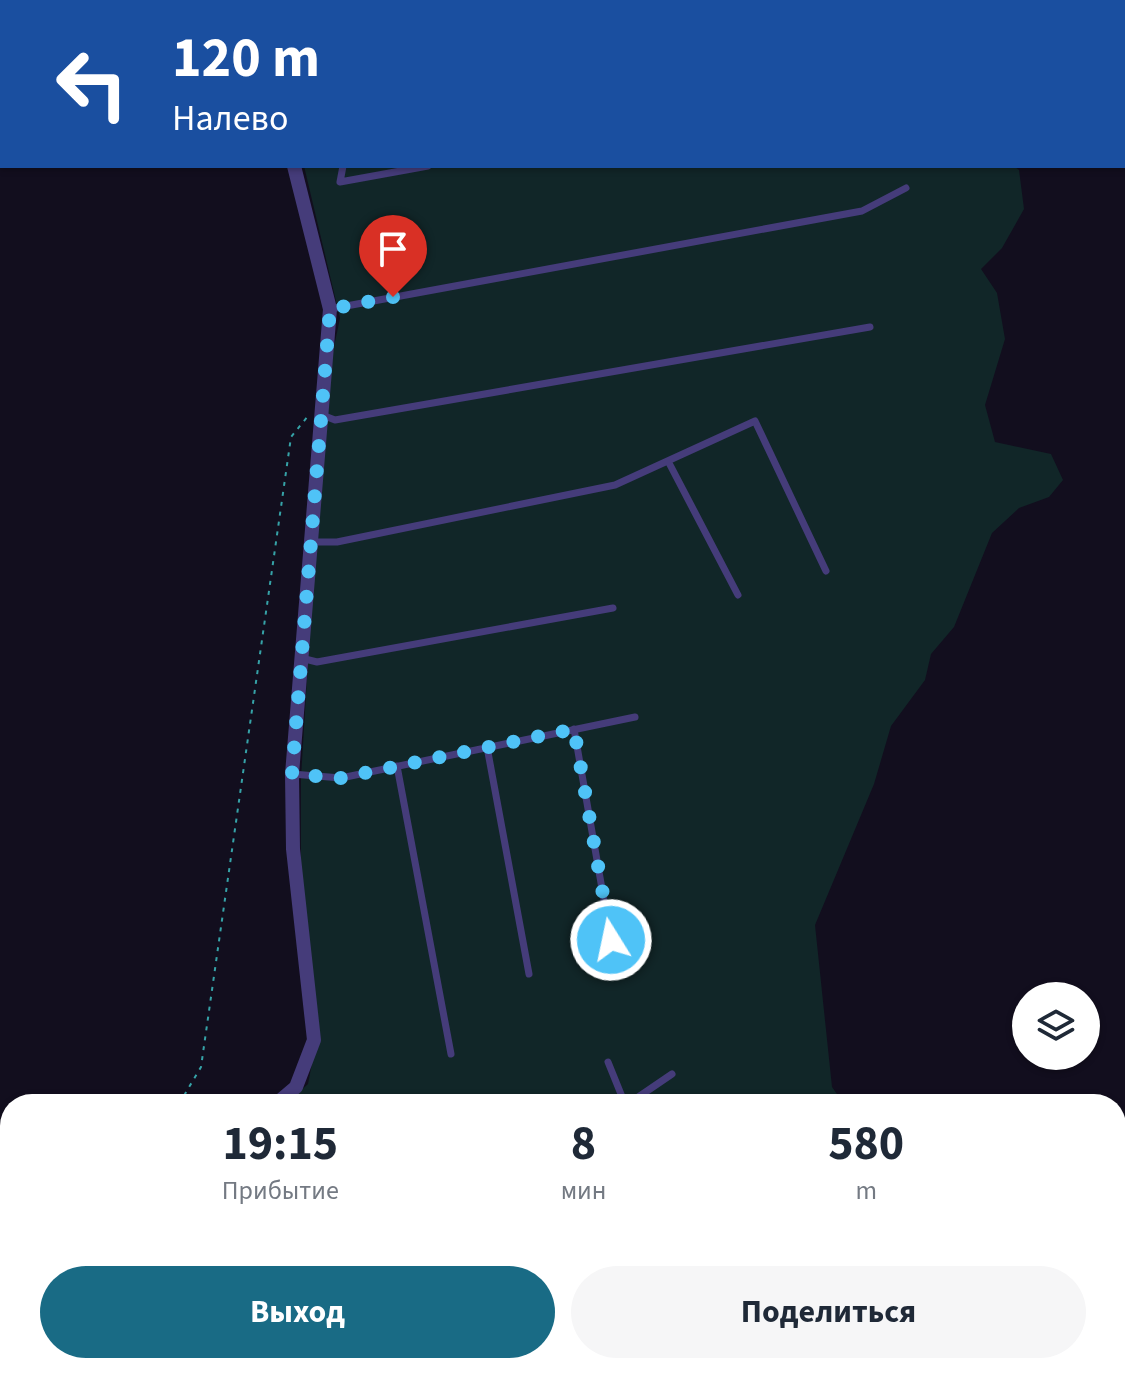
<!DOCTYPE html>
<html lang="ru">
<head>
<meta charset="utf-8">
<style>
  body { margin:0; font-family:"Source Sans 3",sans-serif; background:#f6f6f7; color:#1f2937; height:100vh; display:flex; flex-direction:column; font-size:30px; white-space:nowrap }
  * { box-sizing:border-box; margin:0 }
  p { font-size:26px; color:#747a83 }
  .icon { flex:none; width:44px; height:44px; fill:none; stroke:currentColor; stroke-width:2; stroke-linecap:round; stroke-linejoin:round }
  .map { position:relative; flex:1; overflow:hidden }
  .details { position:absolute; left:0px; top:1094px; width:1126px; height:280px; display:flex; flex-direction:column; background:#fff; border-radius:32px 32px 0 0; box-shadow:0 2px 6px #0004 }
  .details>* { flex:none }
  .banner { position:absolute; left:0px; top:0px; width:1126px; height:168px; box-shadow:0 2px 6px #0004; background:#1a4fa0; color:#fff; overflow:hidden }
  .controls { position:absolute; left:1012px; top:982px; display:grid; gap:16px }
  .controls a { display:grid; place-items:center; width:88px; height:88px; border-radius:50%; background:#fff; box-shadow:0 2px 6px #0004; font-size:40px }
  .pin { position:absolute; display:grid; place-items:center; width:68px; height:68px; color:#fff; margin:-82px -34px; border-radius:50% 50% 50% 0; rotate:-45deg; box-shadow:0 0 8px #0007 }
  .pin .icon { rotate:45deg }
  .me { position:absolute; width:88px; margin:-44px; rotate:350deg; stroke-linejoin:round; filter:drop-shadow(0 0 6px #0008) }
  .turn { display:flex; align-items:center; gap:28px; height:168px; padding:0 40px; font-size:36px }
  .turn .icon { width:104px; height:104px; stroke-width:2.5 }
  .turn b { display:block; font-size:56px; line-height:68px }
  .eta { display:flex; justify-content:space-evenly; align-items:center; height:136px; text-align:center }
  .eta b { font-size:48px; font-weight:700; line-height:56px }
  .button { display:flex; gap:16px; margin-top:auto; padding:16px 40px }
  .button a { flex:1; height:92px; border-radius:48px; background:#196b85; color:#fff; font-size:32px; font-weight:700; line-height:92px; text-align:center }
  .button a+a { background:#f6f6f7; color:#1f2937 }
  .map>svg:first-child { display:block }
  .green { fill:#112628 }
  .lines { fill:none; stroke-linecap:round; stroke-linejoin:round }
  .river { stroke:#0c1838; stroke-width:22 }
  .path { stroke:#36a3a8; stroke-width:2; stroke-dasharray:4 6; stroke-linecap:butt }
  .lane { stroke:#453c7a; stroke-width:7 }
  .street { stroke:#453c7a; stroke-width:14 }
  .route { stroke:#4fc3f7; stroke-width:14; stroke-dasharray:0 25.2 }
</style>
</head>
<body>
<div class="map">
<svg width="1125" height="1374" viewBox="0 0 1125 1374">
  <rect width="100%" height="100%" fill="#120e1e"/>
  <path class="green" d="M0,0H746L750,2H2L0,52Z
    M304,166H1014L1019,170L1024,209L1002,248L981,269L997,293L1005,339L985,405L995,442L1051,454L1063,480L1049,497L1019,508L992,533L954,627L931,654L925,680L891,726L874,784L815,925L832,1087L844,1104H286L308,1084L319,1027L301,873V778L324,395L340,318Z
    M79,1364H295L281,1374H71L68,1369Z
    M428,1364H1056L1057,1374H436Z"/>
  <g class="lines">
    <path class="river" d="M1099,0L1102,2
      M1124,15H1125"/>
    <path class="path" d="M0,63L2,62
      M179,1104L201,1067L291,437L308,416"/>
    <path class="lane" d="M363,2V0
      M343,166L340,182L428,166
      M330,309L862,211L906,188
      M322,415L335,420L870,327
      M668,461L738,595
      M311,542H337L615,485L755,421L826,571
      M301,658L317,662L613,608
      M574,729L611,940
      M487,747L529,974
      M397,766L451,1054
      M292,774L341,778L635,717
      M608,1062L625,1104
      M628,1104L672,1074
      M580,1364L588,1374
      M696,1364L704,1374
      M271,1374L283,1364"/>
    <path class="street" d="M258,0V2
      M276,1104L296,1087L314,1040L293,849L292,774L330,309L294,166
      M60,1374L61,1364"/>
  </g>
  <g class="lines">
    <path class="route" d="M393,297L330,309L292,774L341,778L574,729L611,940"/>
  </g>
</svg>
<div class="controls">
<a><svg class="icon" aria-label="layers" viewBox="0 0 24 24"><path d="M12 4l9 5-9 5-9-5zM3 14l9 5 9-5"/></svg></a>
</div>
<div class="pin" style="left:393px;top:297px;background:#d93025"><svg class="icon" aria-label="arrive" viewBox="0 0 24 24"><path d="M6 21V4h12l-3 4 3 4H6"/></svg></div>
<svg class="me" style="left:611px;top:940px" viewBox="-20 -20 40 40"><circle r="17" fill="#4fc3f7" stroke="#fff" stroke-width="3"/><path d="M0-11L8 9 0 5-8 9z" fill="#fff"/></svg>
<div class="banner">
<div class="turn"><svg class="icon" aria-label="left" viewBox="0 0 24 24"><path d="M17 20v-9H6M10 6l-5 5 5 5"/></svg><div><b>120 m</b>Налево</div></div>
</div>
<section class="details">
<div class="eta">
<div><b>19:15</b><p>Прибытие</p></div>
<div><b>8</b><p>мин</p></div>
<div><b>580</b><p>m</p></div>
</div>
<div class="button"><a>Выход</a><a>Поделиться</a></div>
</section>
</div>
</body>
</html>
